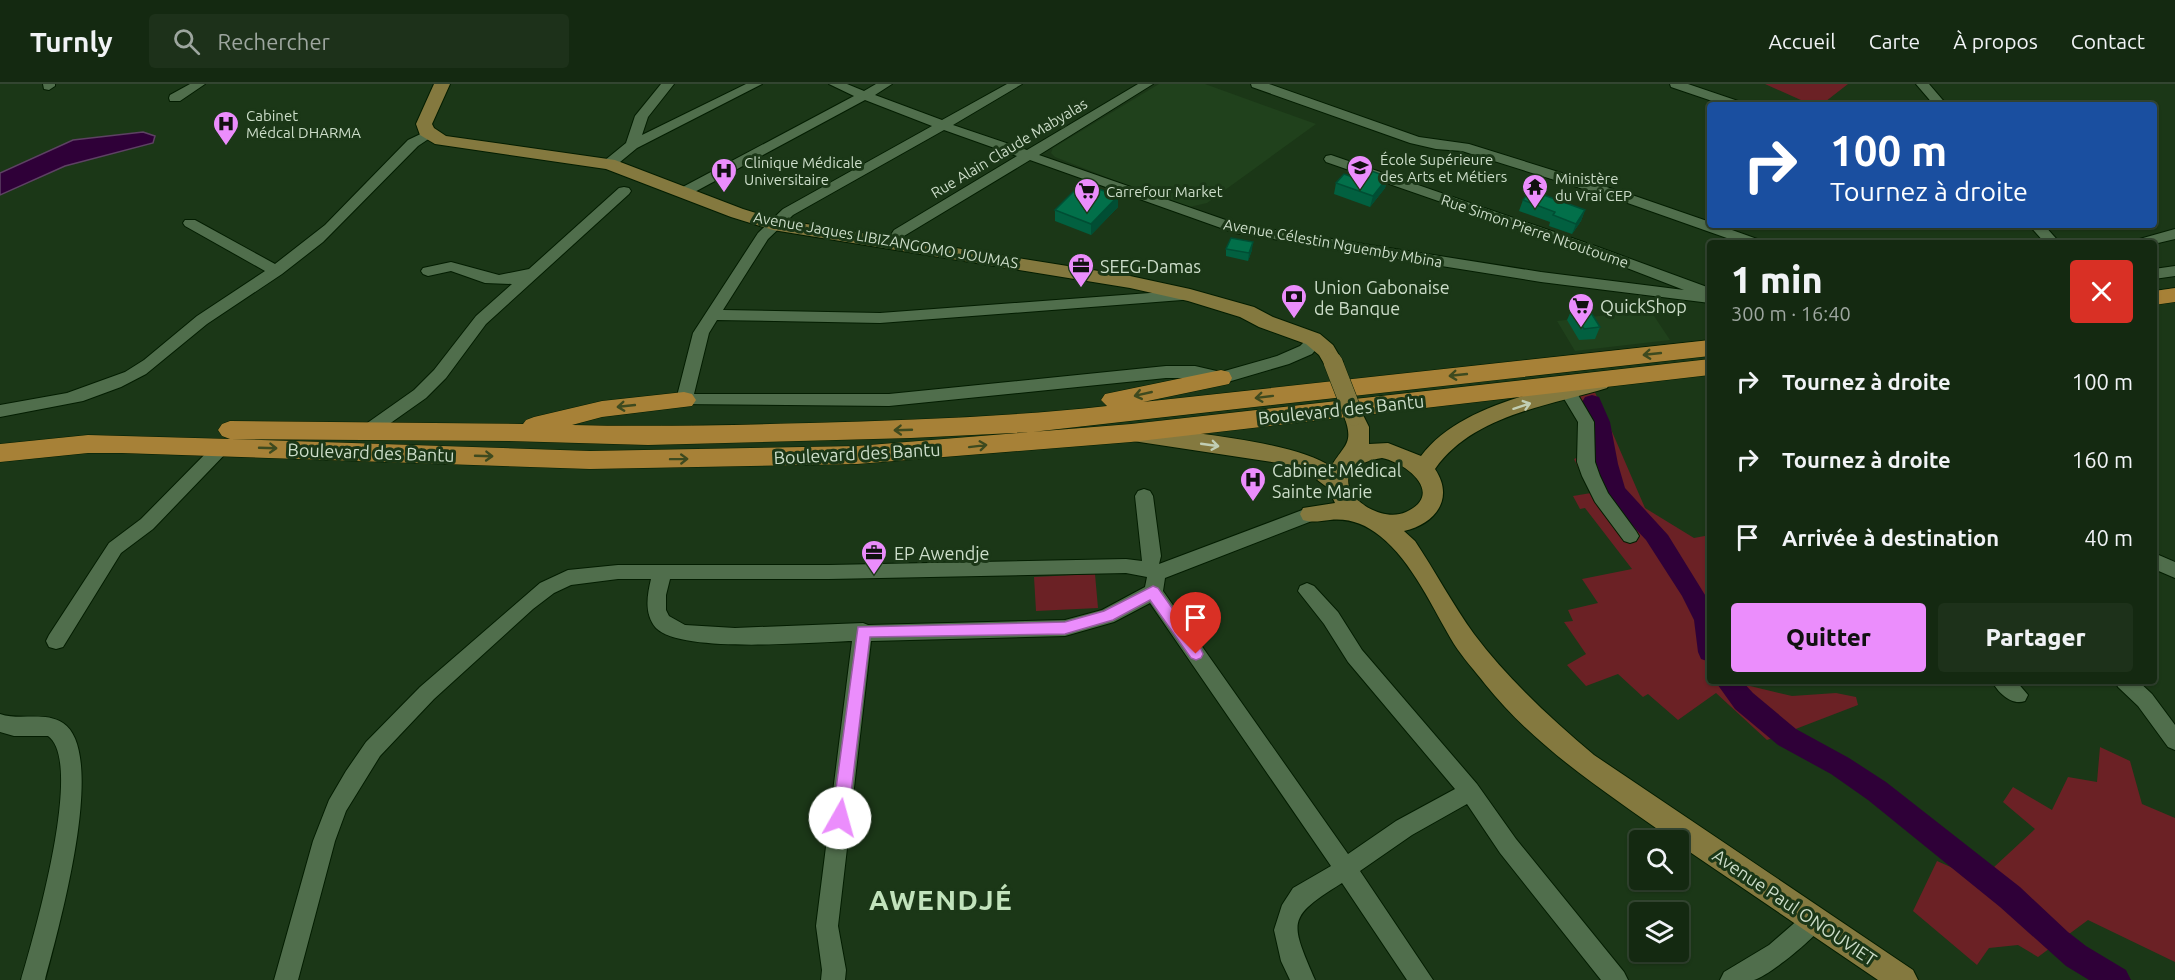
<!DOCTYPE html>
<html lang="fr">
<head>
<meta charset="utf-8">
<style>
  body { margin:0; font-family:Ubuntu,sans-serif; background:#1d311a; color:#f1f3f6; height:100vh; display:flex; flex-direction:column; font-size:22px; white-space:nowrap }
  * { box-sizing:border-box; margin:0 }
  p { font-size:20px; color:#9da69f }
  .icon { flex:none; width:33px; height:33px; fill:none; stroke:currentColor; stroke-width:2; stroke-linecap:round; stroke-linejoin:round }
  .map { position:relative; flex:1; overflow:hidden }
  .drawer { position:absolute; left:1707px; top:156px; width:450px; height:444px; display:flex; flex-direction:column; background:#142911; border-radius:6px; box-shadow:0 2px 4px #0004,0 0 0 2px #334531 }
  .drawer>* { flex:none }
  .guide { position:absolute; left:1707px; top:18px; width:450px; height:126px; border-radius:6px; box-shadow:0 2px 4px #0004,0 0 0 2px #334531; background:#1a4fa0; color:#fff; overflow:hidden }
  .controls { position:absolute; left:1629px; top:746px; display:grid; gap:12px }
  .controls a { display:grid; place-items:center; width:60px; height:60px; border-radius:6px; background:#142911; box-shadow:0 2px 4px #0004,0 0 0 2px #334531; font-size:30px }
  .pin { position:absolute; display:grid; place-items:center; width:51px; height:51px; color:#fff; margin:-62px -26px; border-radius:50% 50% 50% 0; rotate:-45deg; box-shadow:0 0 6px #0007 }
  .pin .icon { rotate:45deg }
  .me { position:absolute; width:66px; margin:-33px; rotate:7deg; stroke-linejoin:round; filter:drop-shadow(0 0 4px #0008) }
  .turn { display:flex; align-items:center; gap:21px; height:126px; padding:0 24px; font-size:27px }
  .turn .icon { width:78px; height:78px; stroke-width:2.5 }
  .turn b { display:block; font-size:42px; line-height:51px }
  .round { display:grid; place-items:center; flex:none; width:63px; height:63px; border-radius:6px; background:#1d311a }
  .overview { display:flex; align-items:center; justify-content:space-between; height:102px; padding:0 24px }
  h1 { font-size:36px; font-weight:800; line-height:45px }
  .primary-button { display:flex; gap:12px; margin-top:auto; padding:12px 24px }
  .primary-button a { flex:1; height:69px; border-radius:6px; background:#eb8dfc; color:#111; font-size:24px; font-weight:800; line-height:69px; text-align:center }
  .primary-button a+a { background:#1d311a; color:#f1f3f6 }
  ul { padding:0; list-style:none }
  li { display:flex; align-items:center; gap:18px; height:78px; padding:0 24px }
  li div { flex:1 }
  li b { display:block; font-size:22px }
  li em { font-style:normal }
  header { display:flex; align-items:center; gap:36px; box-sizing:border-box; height:84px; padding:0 30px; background:#142911; border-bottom:2px solid #334531 }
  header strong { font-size:28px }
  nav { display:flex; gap:33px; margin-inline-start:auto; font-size:21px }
  .search { width:420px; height:54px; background:#1d311a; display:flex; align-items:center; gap:15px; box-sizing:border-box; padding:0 21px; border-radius:6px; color:#9da69f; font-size:22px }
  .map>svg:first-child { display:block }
  .built { fill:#20411c }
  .green { fill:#6b2125 }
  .water { fill:#2f0038; stroke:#5e4264; stroke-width:1.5 }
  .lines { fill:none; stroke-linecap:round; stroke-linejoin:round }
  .river { fill:#2f0038; fill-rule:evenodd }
  .minor-casing { stroke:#031d01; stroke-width:2 }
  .major-casing { stroke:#031d01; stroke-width:2 }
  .highway-casing { stroke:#031d01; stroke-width:1 }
  .minor { fill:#506e4c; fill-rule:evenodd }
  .major { fill:#84793f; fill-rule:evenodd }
  .highway { fill:#a78137; fill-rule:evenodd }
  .major-bridge-casing { stroke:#031d01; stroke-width:20; stroke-linecap:butt }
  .major-bridge { stroke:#84793f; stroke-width:19 }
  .wall { fill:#026040 }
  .shaded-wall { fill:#014e34 }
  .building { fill:#02704a; stroke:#014e34; stroke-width:1.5 }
  .oneway { stroke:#3e4a1f }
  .oneway2 { stroke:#c1ceb4 }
  .route { fill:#eb8dfc; stroke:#995ca4; stroke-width:1.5 }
  .labels { text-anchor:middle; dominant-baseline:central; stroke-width:6; stroke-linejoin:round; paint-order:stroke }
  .far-poi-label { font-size:15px; fill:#ccddc9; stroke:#1b3717; text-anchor:start }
  .far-street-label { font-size:15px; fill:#ccddc9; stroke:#1b3717 }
  .poi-label { font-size:18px; fill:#ccddc9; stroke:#1b3717; text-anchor:start }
  .street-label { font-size:18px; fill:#ccddc9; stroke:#1b3717 }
  .near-district-label { font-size:28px; font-weight:bold; letter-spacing:1.5px; fill:#c2e3bc; stroke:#1b3717 }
</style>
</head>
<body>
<header>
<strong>Turnly</strong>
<div class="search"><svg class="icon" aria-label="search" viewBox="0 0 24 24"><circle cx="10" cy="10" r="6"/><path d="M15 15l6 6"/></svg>Rechercher</div>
<nav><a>Accueil</a><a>Carte</a><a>À propos</a><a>Contact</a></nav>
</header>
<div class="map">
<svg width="2175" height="896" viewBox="0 0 2175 896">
  <rect width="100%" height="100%" fill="#1b3717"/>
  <path class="built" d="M1159,0H1205L1316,40L1207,119L1185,124L1055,73L1051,69L1053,64Z
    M1650,226L1670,256L1575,267L1557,237Z"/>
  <path class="green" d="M1765,0H1848L1821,21H1812Z
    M1594,306L1645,424L1694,454L1710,451V597H1741L1746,601L1792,612L1836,609L1856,613L1858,621L1767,656L1716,609L1678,636L1648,610L1643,613L1618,590L1586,602L1567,581L1586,570L1564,538L1573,537L1568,526L1598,519L1582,495L1632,485L1585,424L1580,425L1573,412L1591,409L1574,375L1594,366L1568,313Z
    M1095,490L1098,524L1036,527L1034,493Z
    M2100,663L2130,677L2142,720L2175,734V878L2088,836L2038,873L2018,861L1989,864L1977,881L1913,827L1937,777L1980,796L2035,745L2003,718L2013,703L2052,726L2068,693L2097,698Z"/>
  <path class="water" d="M143,48L155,52L153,59L65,82L0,111V89L73,56Z"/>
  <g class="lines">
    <path class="river" d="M1592,311L1599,313L1610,338L1618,380L1625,404L1668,451L1710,519V578L1701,575L1698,568L1694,536L1682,512L1646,456L1614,422L1602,401L1596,380L1589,338L1582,318L1585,313Z
      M1715,597H1742L1753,609L1796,645L1849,674L1886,698L2020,803L2068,848L2086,862L2126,886L2131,896H2089L2066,882L2000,823L1868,716L1831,690L1778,661L1735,625Z"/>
    <defs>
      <path id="minor" d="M43,0H55V2L49,6L44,5Z
        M190,0H205L180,17H170L169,14L170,11Z
        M661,0H674L648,33L642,51L746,0H762L637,64L614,83H604L602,80L604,77L626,59L635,32Z
        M829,0H847L864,7L876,0H892L875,11L942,36L1007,0H1022L953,41L1027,66L1138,0H1153L1039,71L1237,140L1541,188L1684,206L1588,169L1326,78L1324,75L1326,72L1331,71L1598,163L1707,203L1710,219L1541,198L1235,149L1030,76L904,152L897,163H887L885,160L894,146L1017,72L944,46L793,131L768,155L723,226L880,229L1190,206L1195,207L1198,211L1195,215L880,239L717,236L709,249L694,310H889L1166,282H1195L1221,288L1277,272L1300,262L1309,253H1321L1323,257L1312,270L1289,280L1221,300L1195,294H1166L889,322L678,320L676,316L693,249L758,149L783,125L932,42L865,16L689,111H679L677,108L679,105L854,12Z
        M1251,0H1269L1419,53L1469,60L1632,111L1710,138V141H1718L1760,156L1762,159H1741L1622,117L1462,67L1436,65L1410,59L1252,3Z
        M1670,0H1688L1741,18L1742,21H1724L1671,3Z
        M1916,0H1929L1947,21H1934Z
        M429,46L436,50L418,62L323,158L282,190L207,240L146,290L121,303L83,317L0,333V321L67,309L125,288L144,276L197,232L265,187L185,142L183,139L185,136H195L275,180L325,141L408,56Z
        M624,103L629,104L631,107L629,110L486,240L446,294L426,314L375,350L369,352L363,350L361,346L363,342L414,306L434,286L476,232L512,200L485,199L451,187L428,192L423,190L421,187L423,184L451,178L499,191L529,185L619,104Z
        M2029,141H2044L2060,159H2045Z
        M2175,145V155L2154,160L2134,159L2136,156Z
        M2175,182V192L2154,195V185Z
        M1568,302L1574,304L1594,338L1595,378L1600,392L1608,409L1636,447L1639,452L1636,457L1630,459L1624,457L1595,418L1582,392L1577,378L1578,338L1560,308L1562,304Z
        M223,356L229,358L231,362L229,366L153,445L121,469L63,563L56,565L49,563L46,557L49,551L109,459L141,435L217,358Z
        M1144,405L1150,407L1153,412L1161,472L1159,480L1305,425L1311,423L1317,425L1320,430L1317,435L1165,494L1163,507L1348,770L1396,737L1455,705L1348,578L1324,540L1298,507L1300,502L1307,499L1314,502L1338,528L1362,566L1477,700L1516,755L1624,888L1628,896H1601L1500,769L1467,720L1412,751L1360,787L1433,896H1407L1342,799C1286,834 1290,837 1315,896H1290L1281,877L1274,846L1282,821L1293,804L1331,782L1150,519L1114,538L1065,552L871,557L838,842L846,886L845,896H821L822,886L816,842L852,557C814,558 681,570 656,544C644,530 647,512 651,495H618L571,501L554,509L533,525L434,615L380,672L346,727L335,757L298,896H274L313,757L329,716L346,687L366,658L420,603L540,499L568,486L618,481H829L1126,475L1142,477L1135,412L1138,407ZM1126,489L1147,493L1145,503L1102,526L1065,536L868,541L863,539L735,544L685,541L669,532L666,526V511L670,495H829Z
        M2154,469L2175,478V494L2154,485Z
        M1992,597H2016L2028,611L2025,617C2012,622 1998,609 1992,597Z
        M2115,597H2138L2152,610L2175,641V666L2168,663L2138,622L2118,603Z
        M0,630C20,637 44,627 63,639C109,669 57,850 45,896H21C33,855 85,678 48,652H14L0,648Z
        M1815,825L1823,828L1826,836C1820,851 1770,891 1754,896C1744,896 1730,896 1720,896L1724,888L1769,861L1807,828Z"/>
      <path id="major" d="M434,0H450L432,40L434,44L446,52L615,76L743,125L775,135L1130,192L1190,205L1254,223L1273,233L1320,250L1333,261L1343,278L1340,283L1333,285L1326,283L1319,271L1306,260L1259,243L1240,233L1188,217L1130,204L773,146L731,133L606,85L435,60L420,51L416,40Z
        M1600,292L1607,294L1610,299L1607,304C1548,322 1473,331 1435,385C1455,415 1435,440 1404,447L1415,457C1435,487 1453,521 1474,550C1508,595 1551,635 1594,671L1913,886L1918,896H1878L1678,760V756H1673C1607,709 1536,664 1485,600C1475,587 1463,574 1454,560C1433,525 1412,477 1380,452C1365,440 1349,434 1330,436C1320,437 1313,439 1303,436L1300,430L1303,424L1335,419L1328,404L1308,389L1278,379L1133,357L1126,354L1122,349L1126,344L1133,341C1180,348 1297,357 1331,383C1343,361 1355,361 1344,332L1347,327L1354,324L1361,327L1369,343V360L1388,359L1421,372C1458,322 1543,306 1600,292ZM1382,374C1407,379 1445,410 1406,428C1372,444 1309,386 1382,374Z"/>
      <path id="highway" d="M2175,204V218L2154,221V207Z
        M1710,256V272L1032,348L911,354L648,361L509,357L231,355L590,367L857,362L1131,340L1710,275V291L1131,358L857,380L590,385L122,369H88L0,378V360L88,351L230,355L222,352L218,346L222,340L230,337L523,340L526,336L534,333L602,317L684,308L692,310L696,316L692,322L602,333L572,341C652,343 731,341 810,339C909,336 1008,333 1107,322L1101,316L1105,310L1221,286L1229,288L1232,294L1229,300L1143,318Z"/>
    </defs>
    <use href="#minor" class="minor-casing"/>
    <use href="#major" class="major-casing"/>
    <use href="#highway" class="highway-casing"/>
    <use href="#minor" class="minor"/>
    <use href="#major" class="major"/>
    <use href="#highway" class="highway"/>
    <defs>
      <path id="major-bridge" d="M1333,278L1354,332"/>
    </defs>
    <use href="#major-bridge" class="major-bridge-casing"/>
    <use href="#major-bridge" class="major-bridge"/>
  </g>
  <path class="wall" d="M1350,92L1388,93L1385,104L1370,123L1334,110L1336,99Z
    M1118,112V123L1091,151L1055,137V126Z
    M1523,116L1585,126L1581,137L1572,150L1549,142L1550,138L1519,127Z
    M1226,165L1252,166L1248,177L1226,172Z
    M1572,225L1600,243L1595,255L1579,256L1567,236Z"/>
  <path class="shaded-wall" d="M1388,93L1385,104L1370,123L1373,112Z
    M1118,112V123L1091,151V140Z
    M1585,126L1581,137L1572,150L1576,140Z
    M1253,158L1252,166L1248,177L1249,169Z"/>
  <path class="building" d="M1358,82L1388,93L1373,112L1336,99L1344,90L1350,92Z
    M1082,99L1118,112L1091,140L1055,126Z
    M1530,106L1585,126L1576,140L1553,131L1555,128L1523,116Z
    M1231,154L1253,158L1249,169L1226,165Z
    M1588,224L1600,243L1584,245L1572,225Z"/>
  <defs><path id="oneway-shaft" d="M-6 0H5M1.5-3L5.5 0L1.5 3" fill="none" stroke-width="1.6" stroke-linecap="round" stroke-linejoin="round" transform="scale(1.5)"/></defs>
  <g class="oneway">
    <use href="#oneway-shaft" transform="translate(1652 270) rotate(174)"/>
    <use href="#oneway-shaft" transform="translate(1458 291) rotate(174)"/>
    <use href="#oneway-shaft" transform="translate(1143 310) rotate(167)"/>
    <use href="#oneway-shaft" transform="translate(1264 313) rotate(173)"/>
    <use href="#oneway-shaft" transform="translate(626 322) rotate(174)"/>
    <use href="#oneway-shaft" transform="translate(903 346) rotate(178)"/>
    <use href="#oneway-shaft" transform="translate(978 362) rotate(-7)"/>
    <use href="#oneway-shaft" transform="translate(268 364) rotate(2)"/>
    <use href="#oneway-shaft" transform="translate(484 372) rotate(2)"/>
    <use href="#oneway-shaft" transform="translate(679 375) rotate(-1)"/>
  </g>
  <g class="oneway2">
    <use href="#oneway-shaft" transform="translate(1522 322) rotate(-18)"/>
    <use href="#oneway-shaft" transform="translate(1210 361) rotate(8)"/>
  </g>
  <path class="route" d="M1153,502L1158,504L1201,565L1203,570L1201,574L1196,576L1191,574L1150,516L1113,536L1065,550L870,553L848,734L846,739L840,741L834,739L832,734L858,543L1065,538L1104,527Z"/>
  <defs>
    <symbol id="hospital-pin" viewBox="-11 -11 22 30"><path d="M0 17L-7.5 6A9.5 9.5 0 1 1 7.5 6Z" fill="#eb8dfc" stroke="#1b3717"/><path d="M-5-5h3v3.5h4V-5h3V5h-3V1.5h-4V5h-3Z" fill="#111"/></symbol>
    <symbol id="university-pin" viewBox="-11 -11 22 30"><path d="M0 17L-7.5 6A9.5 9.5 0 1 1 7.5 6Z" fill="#eb8dfc" stroke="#1b3717"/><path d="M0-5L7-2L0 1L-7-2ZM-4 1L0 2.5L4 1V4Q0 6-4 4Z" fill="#111"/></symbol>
    <symbol id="temple-pin" viewBox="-11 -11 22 30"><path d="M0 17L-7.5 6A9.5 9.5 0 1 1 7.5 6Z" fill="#eb8dfc" stroke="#1b3717"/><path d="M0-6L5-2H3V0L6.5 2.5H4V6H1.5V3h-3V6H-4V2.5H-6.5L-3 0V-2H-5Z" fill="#111"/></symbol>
    <symbol id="supermarket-pin" viewBox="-11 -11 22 30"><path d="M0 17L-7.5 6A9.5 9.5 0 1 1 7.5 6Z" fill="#eb8dfc" stroke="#1b3717"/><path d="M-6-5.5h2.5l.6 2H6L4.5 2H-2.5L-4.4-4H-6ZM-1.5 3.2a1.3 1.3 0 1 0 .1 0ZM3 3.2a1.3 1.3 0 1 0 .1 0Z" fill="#111"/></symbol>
    <symbol id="office-pin" viewBox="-11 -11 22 30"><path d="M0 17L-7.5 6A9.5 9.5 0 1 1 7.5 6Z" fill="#eb8dfc" stroke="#1b3717"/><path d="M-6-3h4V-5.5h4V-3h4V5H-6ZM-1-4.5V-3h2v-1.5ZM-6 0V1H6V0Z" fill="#111"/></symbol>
    <symbol id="bank-pin" viewBox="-11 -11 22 30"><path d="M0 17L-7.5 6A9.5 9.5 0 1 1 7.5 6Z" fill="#eb8dfc" stroke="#1b3717"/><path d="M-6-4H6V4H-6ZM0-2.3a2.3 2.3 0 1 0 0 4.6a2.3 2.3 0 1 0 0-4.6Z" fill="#111"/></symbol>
  </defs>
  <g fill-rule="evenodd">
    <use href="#hospital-pin" x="211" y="25" width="30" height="40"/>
    <use href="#university-pin" x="1345" y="69" width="30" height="40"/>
    <use href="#hospital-pin" x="709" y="72" width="30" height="40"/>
    <use href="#temple-pin" x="1520" y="88" width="30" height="40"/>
    <use href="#supermarket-pin" x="1072" y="92" width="30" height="40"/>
    <use href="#office-pin" x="1066" y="167" width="30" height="40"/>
    <use href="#bank-pin" x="1279" y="198" width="30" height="40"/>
    <use href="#supermarket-pin" x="1566" y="207" width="30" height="40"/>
    <use href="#hospital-pin" x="1238" y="381" width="30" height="40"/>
    <use href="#office-pin" x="859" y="454" width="30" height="40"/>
  </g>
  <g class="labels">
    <g class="far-poi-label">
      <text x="246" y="31">Cabinet<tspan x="246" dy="17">Médcal DHARMA</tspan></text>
      <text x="1380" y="75">École Supérieure<tspan x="1380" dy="17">des Arts et Métiers</tspan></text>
      <text x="744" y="78">Clinique Médicale<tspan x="744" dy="17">Universitaire</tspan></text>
      <text x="1555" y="94">Ministère<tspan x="1555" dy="17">du Vrai CEP</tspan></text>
      <text x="1106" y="107">Carrefour Market</text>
    </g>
    <g class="far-street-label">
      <text transform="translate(1009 64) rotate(-31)">Rue Alain Claude Mabyalas</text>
      <text transform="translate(1535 147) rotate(19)">Rue Simon Pierre Ntoutoume</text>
      <text transform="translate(886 156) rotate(10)">Avenue Jaques LIBIZANGOMO JOUMAS</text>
      <text transform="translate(1333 159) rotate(10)">Avenue Célestin Nguemby Mbina</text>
    </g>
    <g class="poi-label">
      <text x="1100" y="182">SEEG-Damas</text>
      <text x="1314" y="203">Union Gabonaise<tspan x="1314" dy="21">de Banque</tspan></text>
      <text x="1600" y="222">QuickShop</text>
      <text x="1272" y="386">Cabinet Médical<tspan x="1272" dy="21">Sainte Marie</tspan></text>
      <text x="894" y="469">EP Awendje</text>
    </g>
    <g class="street-label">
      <text transform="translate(1341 325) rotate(-6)">Boulevard des Bantu</text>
      <text transform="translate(371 368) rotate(2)">Boulevard des Bantu</text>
      <text transform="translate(857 369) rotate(-3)">Boulevard des Bantu</text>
      <text transform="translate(1795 823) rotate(34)">Avenue Paul ONOUVIET</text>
    </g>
    <g class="near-district-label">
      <text x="941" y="815">AWENDJÉ</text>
    </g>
  </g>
</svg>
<div class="controls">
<a><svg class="icon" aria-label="search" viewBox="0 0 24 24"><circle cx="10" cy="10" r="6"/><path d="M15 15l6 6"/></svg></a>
<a><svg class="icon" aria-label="layers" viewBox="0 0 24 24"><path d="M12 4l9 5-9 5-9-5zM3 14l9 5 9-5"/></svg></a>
</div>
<div class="pin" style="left:1196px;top:570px;background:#d93025"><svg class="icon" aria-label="arrive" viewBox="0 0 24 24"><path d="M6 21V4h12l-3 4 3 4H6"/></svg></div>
<svg class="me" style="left:840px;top:734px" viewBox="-20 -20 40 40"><circle r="19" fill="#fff"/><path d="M0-13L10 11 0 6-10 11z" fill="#eb8dfc"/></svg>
<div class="guide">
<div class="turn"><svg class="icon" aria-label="right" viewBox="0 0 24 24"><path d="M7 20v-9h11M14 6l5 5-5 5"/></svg><div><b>100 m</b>Tournez à droite</div></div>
</div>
<section class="drawer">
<div class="overview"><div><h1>1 min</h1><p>300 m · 16:40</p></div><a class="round" style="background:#d93025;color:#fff"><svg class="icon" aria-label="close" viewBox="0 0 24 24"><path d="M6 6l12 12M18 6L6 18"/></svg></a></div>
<ul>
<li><svg class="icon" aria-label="right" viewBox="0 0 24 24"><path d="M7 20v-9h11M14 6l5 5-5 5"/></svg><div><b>Tournez à droite</b></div><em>100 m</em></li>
<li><svg class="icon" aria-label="right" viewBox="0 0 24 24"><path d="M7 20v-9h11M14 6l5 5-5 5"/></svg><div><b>Tournez à droite</b></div><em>160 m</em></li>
<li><svg class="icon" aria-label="arrive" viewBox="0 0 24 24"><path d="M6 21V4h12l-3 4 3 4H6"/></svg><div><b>Arrivée à destination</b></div><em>40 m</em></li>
</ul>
<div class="primary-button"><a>Quitter</a><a>Partager</a></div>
</section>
</div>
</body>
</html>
